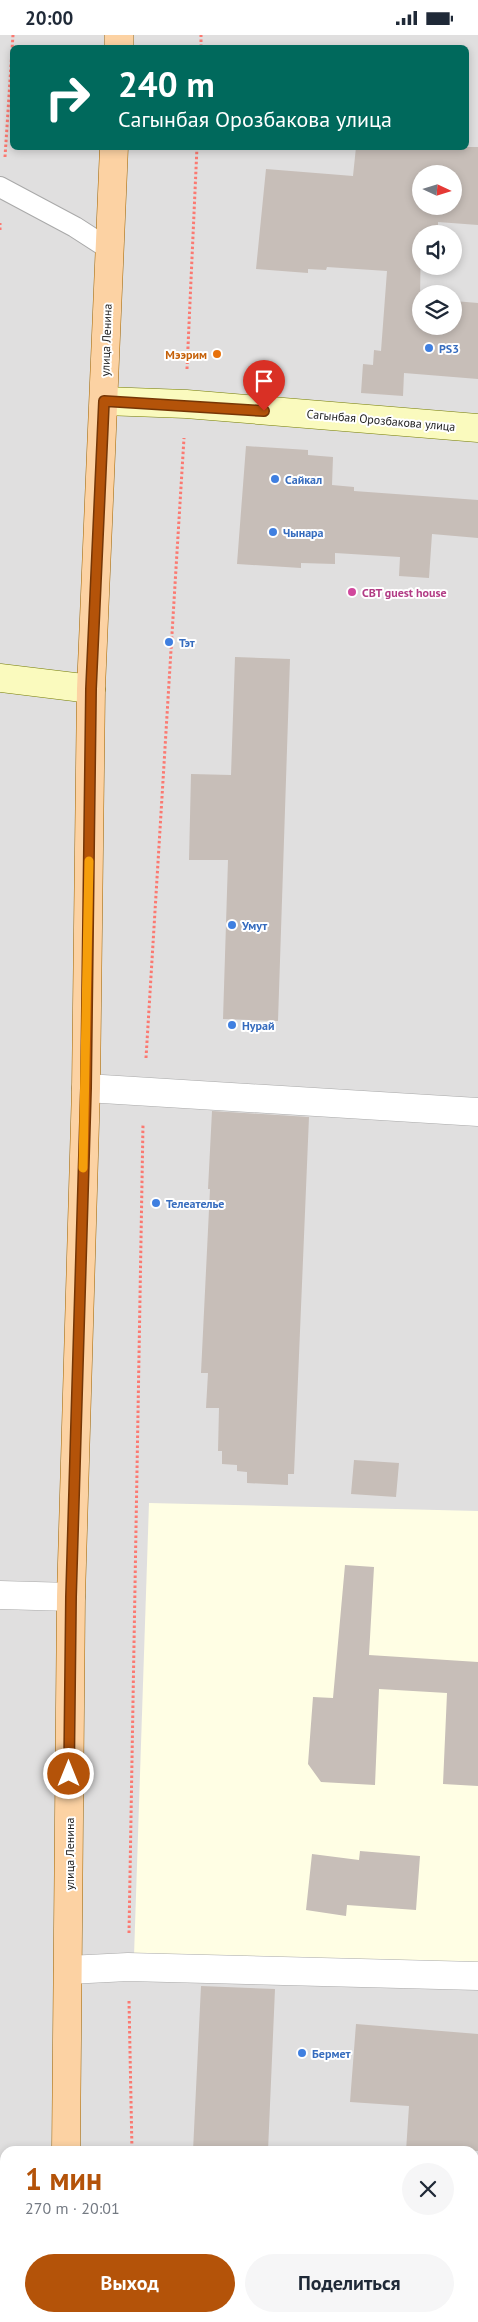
<!DOCTYPE html>
<html lang="ru">
<head>
<meta charset="utf-8">
<style>
  body { margin:0; font-family:"PT Sans",sans-serif; background:#f6f6f7; color:#1f2937; height:100vh; display:flex; flex-direction:column; font-size:19px; white-space:nowrap }
  * { box-sizing:border-box; margin:0 }
  p { font-size:16px; color:#747a83 }
  .icon { flex:none; width:28px; height:28px; fill:none; stroke:currentColor; stroke-width:2; stroke-linecap:round; stroke-linejoin:round }
  .map { position:relative; flex:1; overflow:hidden }
  .side { position:absolute; left:0px; top:2111px; width:479px; height:176px; display:flex; flex-direction:column; background:#fff; border-radius:15px 15px 0 0; box-shadow:0 2px 8px #0003 }
  .side>* { flex:none }
  .hud { position:absolute; left:10px; top:10px; width:459px; height:105px; border-radius:8px; box-shadow:0 2px 8px #0003; background:#00695c; color:#fff; overflow:hidden }
  .needle { width:32px; rotate:94deg }
  .buttons { position:absolute; left:412px; top:130px; display:grid; gap:10px }
  .buttons a { display:grid; place-items:center; width:50px; height:50px; border-radius:50%; background:#fff; box-shadow:0 2px 8px #0003; font-size:25px }
  .pin { position:absolute; display:grid; place-items:center; width:42px; height:42px; color:#fff; margin:-51px -21px; border-radius:50% 50% 50% 0; rotate:-45deg; box-shadow:0 0 5px #0007 }
  .pin .icon { rotate:45deg }
  .me { position:absolute; width:55px; margin:-28px; rotate:0deg; stroke-linejoin:round; filter:drop-shadow(0 0 4px #0008) }
  .turn { display:flex; align-items:center; gap:18px; height:105px; padding:0 25px; font-size:22px }
  .turn .icon { width:65px; height:65px; stroke-width:2.5 }
  .turn b { display:block; font-size:35px; line-height:42px }
  .round { display:grid; place-items:center; flex:none; width:52px; height:52px; border-radius:26px; background:#f6f6f7 }
  .head { display:flex; align-items:center; justify-content:space-between; height:85px; padding:0 25px }
  h1 { font-size:30px; font-weight:700; line-height:38px; color:#b45309 }
  .action { display:flex; gap:10px; margin-top:auto; padding:10px 25px }
  .action a { flex:1; height:58px; border-radius:30px; background:#b45309; color:#fff; font-size:20px; font-weight:700; line-height:58px; text-align:center }
  .action a+a { background:#f6f6f7; color:#1f2937 }
  .status { display:flex; justify-content:space-between; align-items:center; height:35px; padding:0 25px; background:#fff; direction:ltr }
  .status svg { height:14px; fill:currentColor }
  .map>svg:first-child { display:block }
  .residential { fill:#e0dfdf; fill-rule:evenodd }
  .education { fill:#fffee4 }
  .building { fill:#c7beb8; fill-rule:evenodd }
  .lines { fill:none; stroke-linecap:round; stroke-linejoin:round }
  .lane-casing { stroke:#a9a9a9; stroke-width:22 }
  .street-casing { stroke:#a9a9a9; stroke-width:29 }
  .secondary-casing { stroke:#757d04; stroke-width:29 }
  .primary-casing { stroke:#9f6400; stroke-width:29 }
  .path { stroke:#fb7971; stroke-width:3; stroke-dasharray:2.5 2.5; stroke-linecap:butt }
  .lane { stroke:#fff; stroke-width:20 }
  .street { stroke:#fff; stroke-width:28 }
  .secondary { stroke:#fafabe; stroke-width:28 }
  .primary { stroke:#fcd2a3; stroke-width:28 }
  .route-casing { stroke:#753606; stroke-width:12 }
  .route { stroke:#b45309; stroke-width:9 }
  .slow { stroke:#f59e0b; stroke-width:9 }
  .shop-dot { fill:#3f7fe0; stroke:#fff; stroke-width:2 }
  .food-dot { fill:#e8710a; stroke:#fff; stroke-width:2 }
  .hotel-dot { fill:#d1479c; stroke:#fff; stroke-width:2 }
  .labels { text-anchor:middle; dominant-baseline:central; stroke-width:4; stroke-linejoin:round; paint-order:stroke }
  .street-label { font-size:12px; fill:#222; stroke:#fff }
  .shop-label { font-size:12px; font-weight:bold; fill:#366cbe; stroke:#fff; text-anchor:start }
  .food-label { font-size:12px; font-weight:bold; fill:#c56008; stroke:#fff; text-anchor:end }
  .hotel-label { font-size:12px; font-weight:bold; fill:#b23c85; stroke:#fff; text-anchor:start }
</style>
</head>
<body>
<div class="status"><b>20:00</b><svg viewBox="0 0 49 12"><path d="M0 12V9h3v3zM5 12V6h3v6zM10 12V3h3v9zM15 12V0h3v12zM26 1h20v11H26zM47 4h2v5h-2z"/></svg></div>
<div class="map">
<svg width="478" height="2287" viewBox="0 0 478 2287">
  <rect width="100%" height="100%" fill="#f2eee9"/>
  <path class="residential" d="M0,0H478V2287H0ZM12,12H466V112H12ZM421,139H454V171H421ZM421,199H454V231H421ZM421,259H454V291H421ZM5,2116H474V2282H5Z"/>
  <path class="education" d="M149,1468L478,1476V1929L134,1921Z"/>
  <path class="building" d="M356,112H478V190L438,187V199H421L420,264L421,291H454V266L478,268V344L404,338L403,361L361,358L363,329L373,330L374,315L381,316L387,236L327,232L326,235L308,234V238L256,234L266,134L353,141ZM421,139H454V171H421Z
    M246,411L308,415V420L333,422L332,450L354,452V456L478,465V503L432,499L429,543L399,541L400,522L335,518V529L301,528V533L237,529Z
    M235,622L290,624L278,986L223,984L228,825H189L191,739L231,740Z
    M212,1076L309,1082L294,1439H288V1450L247,1448V1437L237,1436V1430L222,1429V1416H218L219,1373H206L208,1338H201L210,1154H208Z
    M354,1425L399,1428L396,1462L351,1459Z
    M345,1530L374,1532L369,1620L478,1627V1751L443,1749L447,1658L379,1654L375,1750L321,1747L308,1729L313,1662L333,1663Z
    M360,1816L420,1821L416,1875L347,1870L346,1881L306,1875L312,1819L359,1825Z
    M201,1951L275,1954L268,2116H193Z
    M356,1989L478,1999V2116H406L409,2071L350,2067Z"/>
  <g class="lines">
    <defs>
      <path id="lane" d="M0,152L75,192L109,214"/>
      <path id="street" d="M86,1053L478,1077
        M0,1560L71,1562
        M68,1935L128,1932L478,1941"/>
      <path id="secondary" d="M104,366L186,369L478,393
        M0,643L91,654"/>
      <path id="primary" d="M119,12V0
        M66,2116L71,1562L86,1053L91,654L114,112
        M64,2287V2282"/>
    </defs>
    <use href="#lane" class="lane-casing"/>
    <use href="#street" class="street-casing"/>
    <use href="#secondary" class="secondary-casing"/>
    <use href="#primary" class="primary-casing"/>
    <path class="path" d="M201,12V0
      M5,122L13,0
      M0,195V188
      M187,334L197,112
      M146,1023L184,403
      M129,1898L143,1089
      M129,1966L132,2116
      M138,2282V2287"/>
    <use href="#lane" class="lane"/>
    <use href="#street" class="street"/>
    <use href="#secondary" class="secondary"/>
    <use href="#primary" class="primary"/>
  </g>
  <g class="lines">
    <defs>
      <path id="route" d="M69,1739L71,1562L86,1053L91,654L104,366L264,376"/>
    </defs>
    <use href="#route" class="route-casing"/>
    <use href="#route" class="route"/>
    <path class="slow" d="M83,1133L89,826"/>
  </g>
  <g class="shop-dot">
    <circle cx="429" cy="313" r="5"/>
    <circle cx="275" cy="444" r="5"/>
    <circle cx="273" cy="497" r="5"/>
    <circle cx="169" cy="607" r="5"/>
    <circle cx="232" cy="890" r="5"/>
    <circle cx="232" cy="990" r="5"/>
    <circle cx="156" cy="1168" r="5"/>
    <circle cx="302" cy="2018" r="5"/>
  </g>
  <circle class="food-dot" cx="217" cy="319" r="5"/>
  <circle class="hotel-dot" cx="352" cy="557" r="5"/>
  <g class="labels">
    <g class="street-label">
      <text transform="translate(106 305) rotate(-88)">улица Ленина</text>
      <text transform="translate(381 385) rotate(5)">Сагынбая Орозбакова улица</text>
      <text transform="translate(69 1819) rotate(-90)">улица Ленина</text>
    </g>
    <g class="shop-label">
      <text x="439" y="313">PS3</text>
      <text x="285" y="444">Сайкал</text>
      <text x="283" y="497">Чынара</text>
      <text x="179" y="607">Тэт</text>
      <text x="242" y="890">Умут</text>
      <text x="242" y="990">Нурай</text>
      <text x="166" y="1168">Телеателье</text>
      <text x="312" y="2018">Бермет</text>
    </g>
    <g class="food-label">
      <text x="207" y="319">Мээрим</text>
    </g>
    <g class="hotel-label">
      <text x="362" y="557">CBT guest house</text>
    </g>
  </g>
</svg>
<div class="buttons">
<a><svg class="needle" viewBox="-14 -14 28 28"><path d="M0-13l5 13h-10z" fill="#e53935"/><path d="M0 13l5-13h-10z" fill="#747a83"/></svg></a>
<a><svg class="icon" aria-label="sound" viewBox="0 0 24 24"><path d="M4 9h4l5-4v14l-5-4H4zM17 9q2 3 0 6"/></svg></a>
<a><svg class="icon" aria-label="layers" viewBox="0 0 24 24"><path d="M12 4l9 5-9 5-9-5zM3 14l9 5 9-5"/></svg></a>
</div>
<div class="pin" style="left:264px;top:376px;background:#d93025"><svg class="icon" aria-label="arrive" viewBox="0 0 24 24"><path d="M6 21V4h12l-3 4 3 4H6"/></svg></div>
<svg class="me" style="left:69px;top:1739px" viewBox="-20 -20 40 40"><circle r="17" fill="#b45309" stroke="#fff" stroke-width="3"/><path d="M0-11L8 9 0 5-8 9z" fill="#fff"/></svg>
<div class="hud">
<div class="turn"><svg class="icon" aria-label="right" viewBox="0 0 24 24"><path d="M7 20v-9h11M14 6l5 5-5 5"/></svg><div><b>240 m</b>Сагынбая Орозбакова улица</div></div>
</div>
<section class="side">
<div class="head"><div><h1>1 мин</h1><p>270 m · 20:01</p></div><a class="round"><svg class="icon" aria-label="close" viewBox="0 0 24 24"><path d="M6 6l12 12M18 6L6 18"/></svg></a></div>
<div class="action"><a>Выход</a><a>Поделиться</a></div>
</section>
</div>
</body>
</html>
